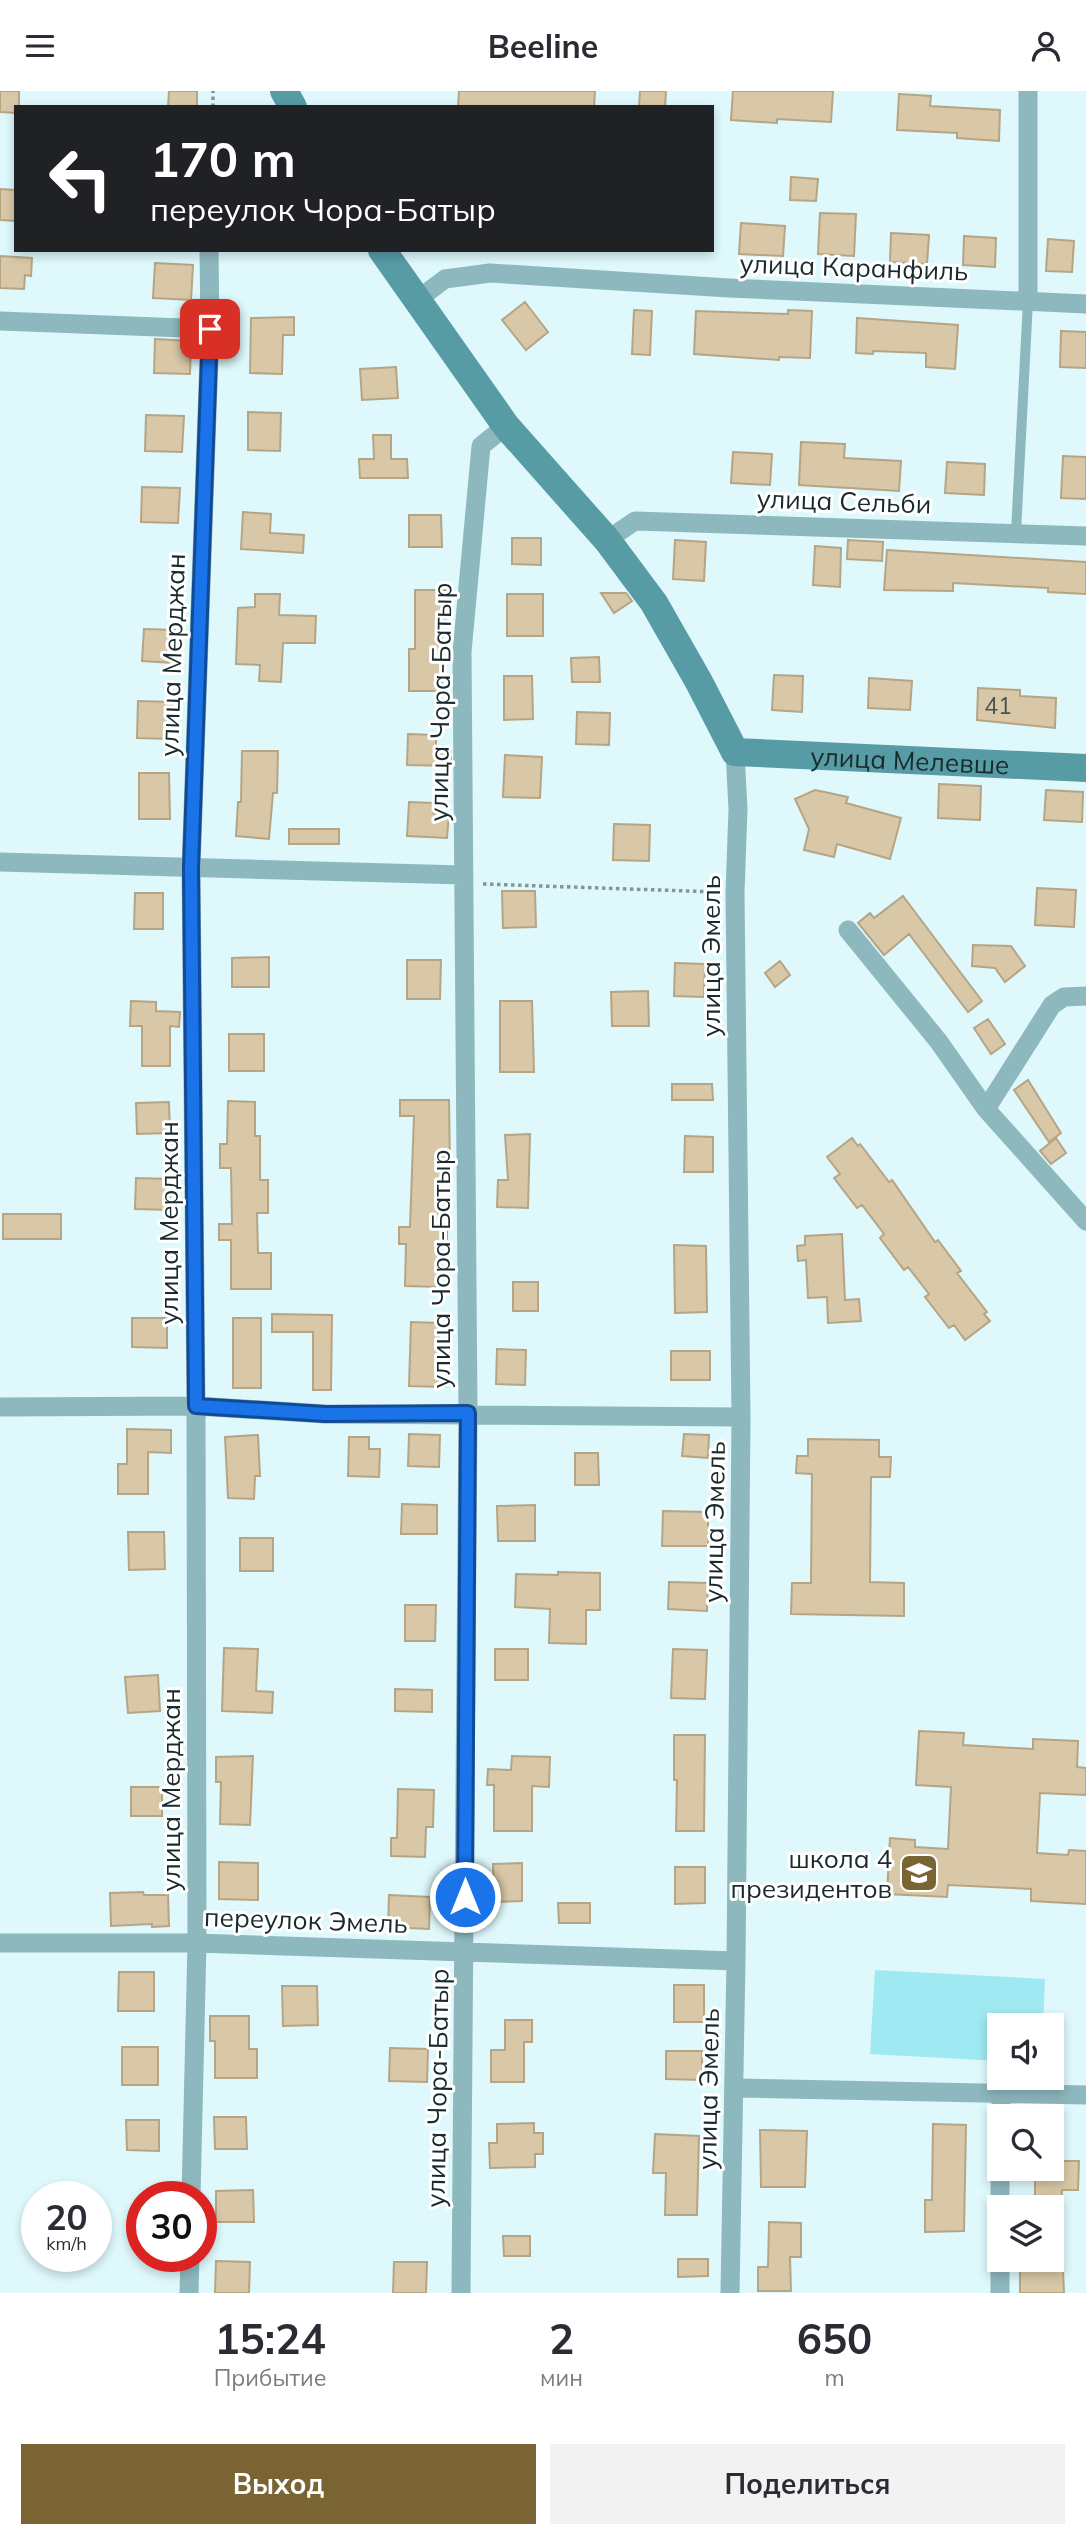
<!DOCTYPE html>
<html lang="ru">
<head>
<meta charset="utf-8">
<style>
  body { margin:0; font-family:Mulish,sans-serif; background:#f2f2f3; color:#2b2b33; height:100vh; display:flex; flex-direction:column; font-size:26px; white-space:nowrap }
  * { box-sizing:border-box; margin:0 }
  p { font-size:23px; color:#7c7c81 }
  .icon { flex:none; width:38px; height:38px; fill:none; stroke:currentColor; stroke-width:2; stroke-linecap:round; stroke-linejoin:round }
  .map { position:relative; height:2202px; overflow:hidden }
  .details { display:flex; flex-direction:column; background:#fff; flex:1 }
  .details>* { flex:none }
  .top-card { position:absolute; left:14px; top:14px; width:700px; height:147px; border-radius:0px; box-shadow:0 4px 10px #0003; background:#202124; color:#fff; overflow:hidden }
  .tools { position:absolute; left:987px; top:1922px; display:grid; gap:14px }
  .tools a { display:grid; place-items:center; width:77px; height:77px; border-radius:0px; background:#fff; box-shadow:0 4px 10px #0003; font-size:35px }
  .speed { position:absolute; left:21px; top:2090px; display:flex; gap:14px; font-size:35px; font-weight:700; text-align:center }
  .speed>* { display:grid; place-content:center; width:91px; height:91px; border-radius:50%; background:#fff; box-shadow:0 4px 10px #0003; line-height:1 }
  .speed small { font-size:18px; font-weight:400 }
  .speed .limit { border:10px solid #d22; background:#fff; color:#111 }
  .pin { position:absolute; display:grid; place-items:center; width:60px; height:60px; color:#fff; margin:-30px; border-radius:14px; box-shadow:0 4px 10px #0006 }
  .me { position:absolute; width:77px; margin:-38px; rotate:0deg; stroke-linejoin:round; filter:drop-shadow(0 0 5px #0008) }
  .turn { display:flex; align-items:center; gap:24px; height:147px; padding:0 21px; font-size:32px }
  .turn .icon { width:91px; height:91px; stroke-width:2.5 }
  .turn b { display:block; font-size:49px; line-height:60px }
  .eta { display:flex; justify-content:space-evenly; align-items:center; height:119px; text-align:center }
  .eta b { font-size:42px; font-weight:700; line-height:49px }
  .action { display:flex; gap:14px; margin-top:auto; padding:14px 21px }
  .action a { flex:1; height:80px; border-radius:0px; background:#7b6434; color:#fff; font-size:28px; font-weight:700; line-height:80px; text-align:center }
  .action a+a { background:#f2f2f3; color:#2b2b33 }
  header { display:flex; justify-content:space-between; align-items:center; height:91px; padding:0 21px; background:#fff; font-size:32px; font-weight:700 }
  .map>svg:first-child { display:block }
  .green { fill:#9fe9f3 }
  .building { fill:#d9c8a7; stroke:#b5a585; stroke-width:2 }
  .lines { fill:none; stroke-linecap:round; stroke-linejoin:round }
  .path { stroke:#809699; stroke-width:3.5; stroke-dasharray:3.5 3.5; stroke-linecap:butt }
  .lane { stroke:#8db8be; stroke-width:10 }
  .street { stroke:#8db8be; stroke-width:19 }
  .secondary { stroke:#579ba4; stroke-width:28 }
  .route-casing { stroke:#114b97; stroke-width:18 }
  .route { stroke:#1a73e8; stroke-width:12 }
  .labels { text-anchor:middle; dominant-baseline:central; stroke-width:6; stroke-linejoin:round; paint-order:stroke }
  .number-label { font-size:23px; fill:#49524c }
  .street-label { font-size:26px; fill:#192a2d; stroke:#fff }
  .poi-label { font-size:26px; fill:#192a2d; stroke:#fff; text-anchor:end }
</style>
</head>
<body>
<header><svg class="icon" aria-label="menu" viewBox="0 0 24 24"><path d="M4 6h16M4 12h16M4 18h16"/></svg>Beeline<svg class="icon" aria-label="person" viewBox="0 0 24 24"><circle cx="12" cy="8" r="4"/><path d="M4 21q1-7 8-7t8 7"/></svg></header>
<div class="map">
<svg width="1086" height="2202" viewBox="0 0 1086 2202">
  <rect width="100%" height="100%" fill="#def8fc"/>
  <path class="green" d="M875,1879L1045,1888L1043,1934H999V1970L870,1963Z"/>
  <path class="building" d="M0,0H19V16H16V22L0,21Z
    M169,0H197V16H168Z
    M459,0H595L594,16H458Z
    M640,0H666L665,16H639Z
    M733,0H833L831,31L777,28V32L731,29Z
    M899,3L931,5L930,15L1000,19L999,50L957,47V42L897,39Z
    M791,86L818,88L816,110L790,109Z
    M0,98L16,99V130L0,129Z
    M820,122L856,123L854,165L818,163Z
    M741,132L785,135L783,165L739,163Z
    M891,142L929,144L927,173L890,171Z
    M964,145L996,147L995,176L963,174Z
    M1048,148L1074,150L1072,181L1046,180Z
    M0,165L32,167L31,185L25,184L24,198L0,197Z
    M155,172L193,174L191,209L153,207Z
    M525,211L548,241L526,259L502,229Z
    M634,219L652,220L650,264L632,263Z
    M788,219L812,220L810,267L779,266V269L694,263L696,220L788,223Z
    M294,226V244H283L282,283L250,282L251,227Z
    M857,227L958,234L955,278L926,276V262L873,260V263L856,262Z
    M1061,240L1086,241V277L1060,276Z
    M155,248L191,250L190,283L154,282Z
    M396,276L398,307L362,309L360,278Z
    M248,321L281,322L280,360L248,359Z
    M146,324L184,325L182,361L145,360Z
    M373,344H391V368H407L408,387H360L359,368H374Z
    M801,351L845,353L844,367L901,370L899,400L799,394Z
    M733,361L772,363L770,394L731,392Z
    M1063,365L1086,366V408L1061,407Z
    M947,371L985,373L984,404L945,402Z
    M142,396L180,397L178,432L141,431Z
    M243,421L271,423L270,442L304,444L303,462L241,458Z
    M409,424H441L442,456H409Z
    M512,447H541V474L512,473Z
    M675,449L706,451L704,490L673,488Z
    M848,449L883,451L882,470L847,468Z
    M815,455L841,457L840,496L813,494Z
    M887,459L1086,471V503L1048,501V497L953,492V500L884,499Z
    M415,499H446V532H442V600H409V558H415Z
    M601,502H626L632,510L614,522Z
    M255,503H280L279,524L316,525L315,552H283L281,591L259,590L260,574L236,573L238,517L255,516Z
    M507,503H543V545H507Z
    M144,538L175,539L173,572L142,570Z
    M599,566L600,591H572L571,567Z
    M774,584L803,585L802,621L772,619Z
    M504,585H532L533,628L504,629Z
    M869,587L912,590L910,619L868,617Z
    M978,597L1020,599V605L1056,607L1055,637L977,629Z
    M138,610L172,611L171,648L137,647Z
    M577,621L610,622L609,654L576,653Z
    M408,643L436,644V659H451V675L407,674Z
    M242,660H278L277,702H273L269,748L236,745L238,711H241Z
    M505,664L542,666L540,707L503,706Z
    M139,682H169L170,728H139Z
    M939,693L981,695L980,729L938,727Z
    M815,699L848,706L846,712L901,727L890,768L837,753L834,766L804,759L809,738L795,708Z
    M1046,699L1083,701L1082,731L1044,729Z
    M409,711L434,712L433,722L449,723L447,747L407,745Z
    M614,733L650,734L649,770L613,769Z
    M289,738H339V753H289Z
    M1037,797L1076,799L1074,836L1035,834Z
    M502,800H535L536,836L503,837Z
    M135,802H163V838H134Z
    M903,805L982,910L968,921L909,843L884,864L858,832L870,822L874,827Z
    M973,854L1011,855L1025,875L1005,891L995,877L972,875Z
    M269,866V896H232V867Z
    M407,869H441L440,908H407Z
    M780,870L790,884L775,896L765,882Z
    M675,872L705,873L704,906L674,905Z
    M648,900L649,935H612L611,901Z
    M131,910L156,911V920L180,921L179,936L170,935V975H142V935H130Z
    M500,910H532L534,981H500Z
    M988,928L1005,953L991,963L974,937Z
    M229,943H264V980H229Z
    M1028,989L1061,1042L1049,1051L1014,999Z
    M672,993H712L713,1009H672Z
    M400,1009H449L450,1080H440V1137L447,1138V1153H441L440,1196L405,1195L406,1153H399V1136H410L414,1025H400Z
    M228,1010L255,1011V1045H260V1089H268V1122H257L258,1162H271V1198H231V1149H219V1133H232L231,1077H220V1053H227Z
    M169,1011L170,1042L137,1043L136,1012Z
    M530,1043L528,1117L497,1116L498,1089H508L505,1044Z
    M685,1045L713,1046V1081H684Z
    M852,1047L858,1055L860,1053L889,1091L892,1089L935,1151L938,1149L961,1180L957,1182L987,1221L984,1223L990,1230L965,1249L954,1234L949,1237L925,1206L929,1203L908,1176L904,1179L880,1147L884,1143L862,1114L857,1117L834,1087L840,1083L827,1066Z
    M1056,1047L1066,1062L1051,1073L1040,1060Z
    M136,1087L170,1088V1119L135,1118Z
    M3,1123H61V1148H3Z
    M842,1143L845,1209L859,1208L861,1230L828,1232L827,1206L808,1207L806,1169L798,1170L797,1155L805,1154V1145Z
    M674,1154L706,1155L707,1221L675,1222Z
    M513,1191H538V1220H513Z
    M272,1223L332,1224L331,1299H313V1241H272Z
    M132,1227H167V1257L132,1256Z
    M233,1227H261V1297H233Z
    M411,1231L439,1232L438,1281H446V1296L409,1295Z
    M497,1258L526,1259L525,1294L496,1293Z
    M671,1260H710V1289H671Z
    M127,1338L171,1339V1362L148,1361V1403H118V1373H127Z
    M409,1343L440,1344L439,1376L408,1375Z
    M684,1343L709,1344L708,1367L682,1365Z
    M258,1344L260,1385H255L254,1408L228,1407L225,1346Z
    M349,1346H369V1358H380L379,1386L348,1385Z
    M808,1348L879,1349V1366H891L890,1386H871L870,1491L904,1492V1525L791,1523L792,1492H811L812,1383L796,1382L797,1365H808Z
    M575,1362H598L599,1394H575Z
    M402,1413L437,1414V1443H401Z
    M535,1414V1450H498L497,1415Z
    M663,1420L708,1421V1455H662Z
    M128,1441H164L165,1478L129,1479Z
    M240,1447H273V1480H240Z
    M558,1481L600,1482V1519H586V1553L549,1552L550,1518L515,1516L516,1483L558,1484Z
    M669,1491L708,1492L707,1520L668,1518Z
    M405,1514H436L435,1550H405Z
    M224,1557L258,1558L256,1600L273,1601L272,1622L222,1620Z
    M495,1558H528V1589H495Z
    M673,1558L707,1559L705,1608L671,1607Z
    M158,1584L160,1620L128,1622L125,1586Z
    M395,1598L432,1599V1621L395,1620Z
    M919,1640L964,1642L963,1654L1033,1658V1648L1078,1650L1077,1676L1086,1677V1704L1040,1702L1037,1762L1068,1764L1069,1759L1086,1760V1813L1031,1810V1798L948,1794L947,1806L887,1803L890,1747L915,1749V1756L948,1758L951,1696L916,1694Z
    M674,1644H705L704,1740H676L677,1689H674Z
    M253,1665L250,1734L220,1733L221,1691H216V1666Z
    M512,1665L550,1666L549,1696L532,1695V1740H494V1694H487L488,1678L511,1679Z
    M131,1696H162V1725H131Z
    M398,1698L434,1699L433,1736H426L425,1766L391,1765V1747H397Z
    M219,1771L258,1772V1809L219,1808Z
    M522,1772V1810L494,1811L493,1773Z
    M675,1776H705V1812L675,1813Z
    M143,1801L144,1804H168L169,1835L152,1836V1833L111,1835L110,1802Z
    M389,1804L430,1806L429,1838L388,1836Z
    M558,1812H590V1832H559Z
    M119,1881H154V1920H118Z
    M674,1894H704V1931H674Z
    M282,1895H317L318,1934L283,1935Z
    M210,1925H249V1958H257V1987H215V1950H210Z
    M505,1929H532V1951H524V1991H491V1959H505Z
    M122,1956H158V1994H122Z
    M390,1957L428,1958L427,1991L389,1990Z
    M666,1960H702V1989L666,1988Z
    M214,2026H246L247,2058H215Z
    M126,2029H159V2060L127,2059Z
    M534,2032V2042H543V2063H535V2076L490,2077L489,2052H497V2033Z
    M933,2033L966,2034L964,2140L925,2141V2109H932Z
    M760,2039L807,2040L805,2096H761Z
    M655,2043L699,2045L697,2124H665L666,2082H653Z
    M1058,2070H1079L1078,2099H1062L1061,2116H1035V2079H1058Z
    M253,2099L254,2131H216V2100Z
    M769,2131L801,2132V2166H790L791,2200H758V2176H768Z
    M503,2145H530V2165H504Z
    M678,2168H708V2185L678,2186Z
    M216,2170L250,2171L249,2202H215Z
    M394,2171H427L426,2202H393Z
    M1063,2178L1064,2202H1020V2179Z"/>
  <g class="lines">
    <path class="path" d="M213,16V0
      M483,793L717,801"/>
    <path class="lane" d="M1016,441L1028,210"/>
    <path class="street" d="M1028,0V210
      M417,209L445,188L490,182L729,197L1086,213
      M0,230L210,238
      M607,449L635,430L1086,445
      M0,771L463,784
      M848,839L939,951L986,1018L1086,1130
      M986,1018L1052,914L1064,906L1086,905
      M0,1316L196,1315L325,1323L741,1326
      M0,1852H197L736,1870
      M735,1997L1086,2004
      M1001,2025V2003
      M191,2105L197,1852L196,1315L191,777L210,238L209,159
      M1000,2116V2077
      M189,2202L190,2165
      M461,2202L468,1322L462,561L481,355L506,335
      M730,2202L736,1870L741,1326L735,802L738,718L735,661
      M1000,2202V2168"/>
    <g class="secondary">
      <path d="M284,0L293,16"/>
      <path id="s1" d="M382,159L506,335L607,449L654,512L699,591L735,661L1086,677"/>
    </g>
  </g>
  <g class="lines">
    <defs>
      <path id="route" d="M210,238L191,777L196,1315L325,1323L468,1322L465,1806"/>
    </defs>
    <use href="#route" class="route-casing"/>
    <use href="#route" class="route"/>
  </g>
  <defs>
    <symbol id="school-square" viewBox="-11 -11 22 22"><rect x="-9" y="-9" width="18" height="18" rx="4" fill="#7b6434" stroke="#fff"/><path d="M0-5L7-2L0 1L-7-2ZM-4 1L0 2.5L4 1V4Q0 6-4 4Z" fill="#fff"/></symbol>
  </defs>
  <g fill-rule="evenodd">
    <use href="#school-square" x="897" y="1760" width="44" height="44"/>
  </g>
  <g class="labels">
    <g class="number-label">
      <text x="998" y="614">41</text>
    </g>
    <g class="street-label">
      <text transform="translate(854 176) rotate(2)">улица Каранфиль</text>
      <text transform="translate(844 410) rotate(2)">улица Сельби</text>
      <text transform="translate(172 564) rotate(-88)">улица Мерджан</text>
      <text transform="translate(440 611) rotate(-89)">улица Чора-Батыр</text>
      <text stroke="none"><textPath href="#s1" startOffset="791">улица Мелевше</textPath></text>
      <text transform="translate(710 865) rotate(-90)">улица Эмель</text>
      <text transform="translate(168 1132) rotate(-90)">улица Мерджан</text>
      <text transform="translate(440 1178) rotate(-90)">улица Чора-Батыр</text>
      <text transform="translate(714 1431) rotate(-89)">улица Эмель</text>
      <text transform="translate(170 1699) rotate(-90)">улица Мерджан</text>
      <text transform="translate(306 1829) rotate(2)">переулок Эмель</text>
      <text transform="translate(437 1997) rotate(-89)">улица Чора-Батыр</text>
      <text transform="translate(708 1998) rotate(-89)">улица Эмель</text>
    </g>
    <g class="poi-label">
      <text x="892" y="1767">школа 4<tspan x="892" dy="30">президентов</tspan></text>
    </g>
  </g>
</svg>
<div class="tools">
<a><svg class="icon" aria-label="sound" viewBox="0 0 24 24"><path d="M4 9h4l5-4v14l-5-4H4zM17 9q2 3 0 6"/></svg></a>
<a><svg class="icon" aria-label="search" viewBox="0 0 24 24"><circle cx="10" cy="10" r="6"/><path d="M15 15l6 6"/></svg></a>
<a><svg class="icon" aria-label="layers" viewBox="0 0 24 24"><path d="M12 4l9 5-9 5-9-5zM3 14l9 5 9-5"/></svg></a>
</div>
<div class="speed"><div>20<small>km/h</small></div><div class="limit">30</div></div>
<div class="pin" style="left:210px;top:238px;background:#d93025"><svg class="icon" aria-label="arrive" viewBox="0 0 24 24"><path d="M6 21V4h12l-3 4 3 4H6"/></svg></div>
<svg class="me" style="left:465px;top:1806px" viewBox="-20 -20 40 40"><circle r="17" fill="#1a73e8" stroke="#fff" stroke-width="3"/><path d="M0-11L8 9 0 5-8 9z" fill="#fff"/></svg>
<div class="top-card">
<div class="turn"><svg class="icon" aria-label="left" viewBox="0 0 24 24"><path d="M17 20v-9H6M10 6l-5 5 5 5"/></svg><div><b>170 m</b>переулок Чора-Батыр</div></div>
</div>
</div>
<section class="details">
<div class="eta">
<div><b>15:24</b><p>Прибытие</p></div>
<div><b>2</b><p>мин</p></div>
<div><b>650</b><p>m</p></div>
</div>
<div class="action"><a>Выход</a><a>Поделиться</a></div>
</section>
</body>
</html>
